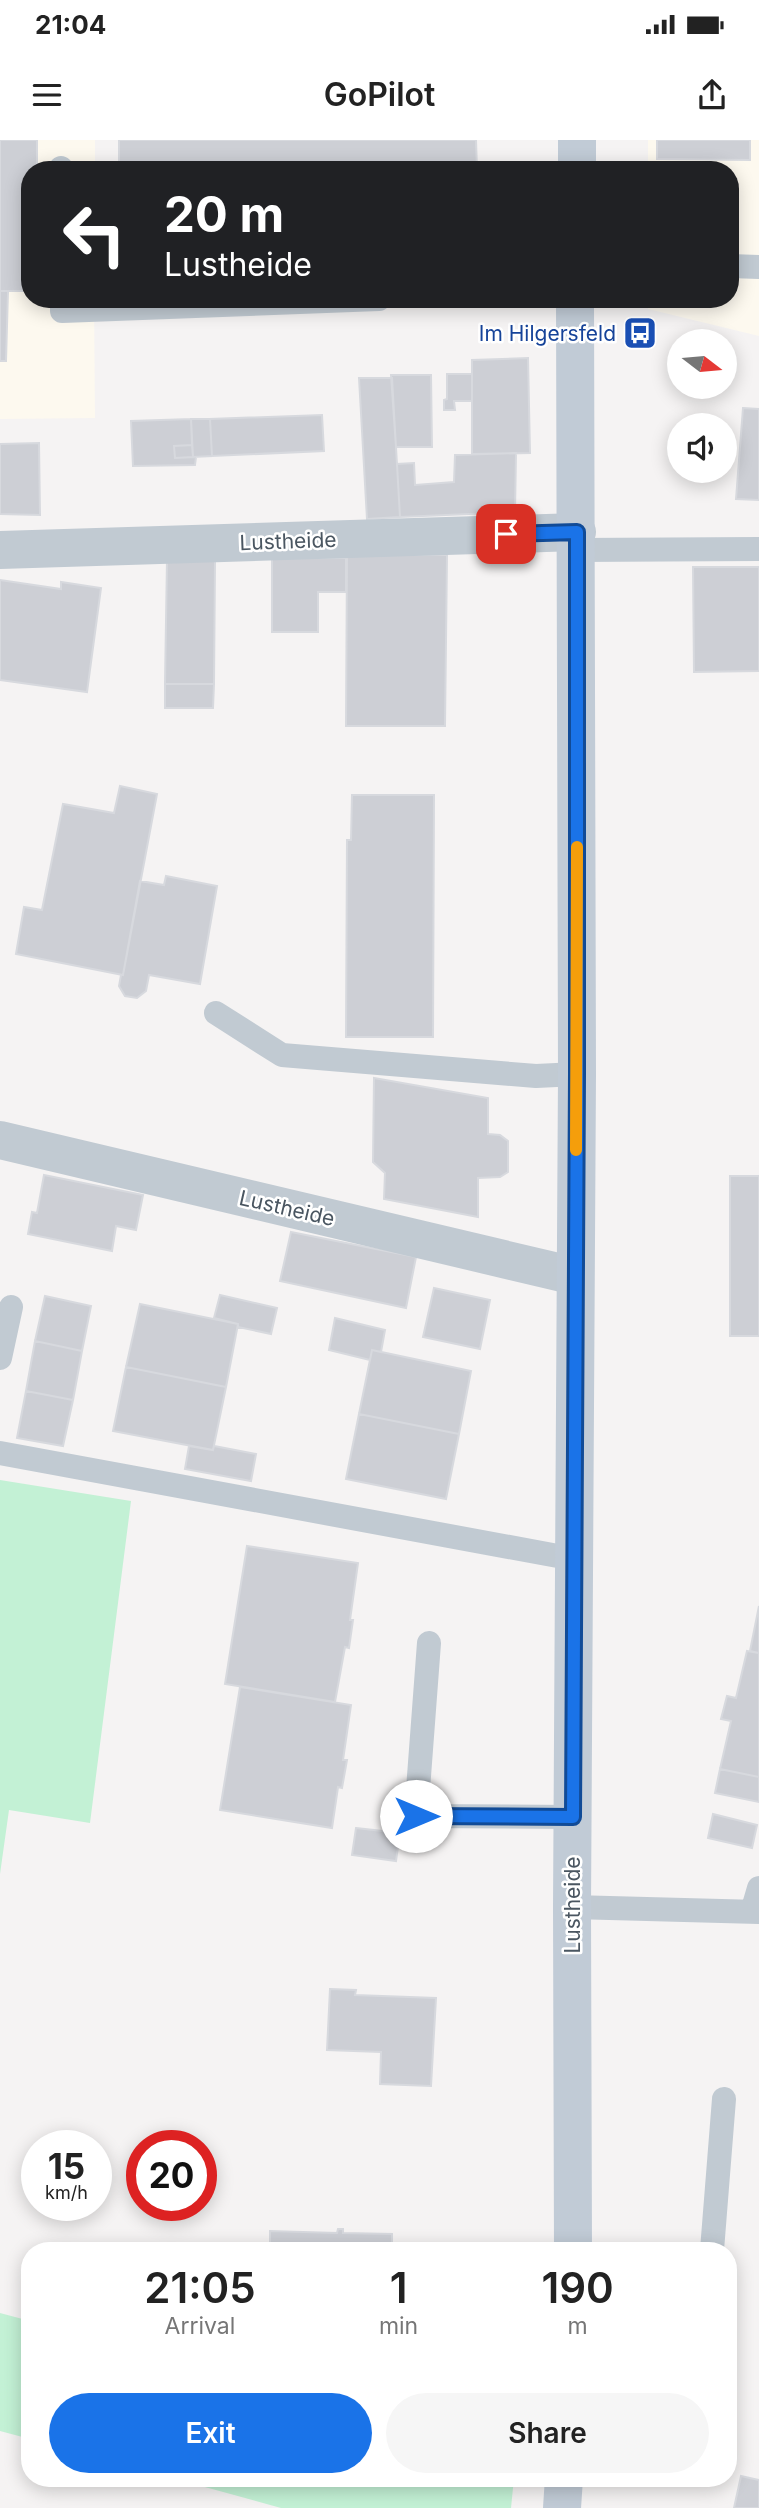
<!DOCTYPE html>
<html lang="en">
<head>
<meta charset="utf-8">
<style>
  body { margin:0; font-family:Inter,sans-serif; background:#f6f6f6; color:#222; height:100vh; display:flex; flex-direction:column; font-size:26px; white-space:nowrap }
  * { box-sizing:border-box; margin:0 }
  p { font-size:23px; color:#767676 }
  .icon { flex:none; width:38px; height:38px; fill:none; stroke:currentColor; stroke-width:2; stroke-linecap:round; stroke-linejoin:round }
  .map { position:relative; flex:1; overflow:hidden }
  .details { position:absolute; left:21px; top:2102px; width:716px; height:245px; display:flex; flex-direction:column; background:#fff; border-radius:28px; box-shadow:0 4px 18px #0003 }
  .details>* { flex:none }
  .top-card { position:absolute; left:21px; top:21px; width:718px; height:147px; border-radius:28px; box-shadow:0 4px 18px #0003; background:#202124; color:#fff; overflow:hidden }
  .needle { width:46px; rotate:106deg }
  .buttons { position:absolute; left:667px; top:189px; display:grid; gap:14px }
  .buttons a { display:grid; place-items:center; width:70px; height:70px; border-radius:50%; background:#fff; box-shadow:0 4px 18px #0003; font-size:35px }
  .speed { position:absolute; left:21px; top:1990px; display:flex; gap:14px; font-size:35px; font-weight:700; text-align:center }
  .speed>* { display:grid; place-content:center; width:91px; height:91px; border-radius:50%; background:#fff; box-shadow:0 4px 18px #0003; line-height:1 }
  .speed small { font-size:18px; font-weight:400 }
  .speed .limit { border:10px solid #d22; background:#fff; color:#111 }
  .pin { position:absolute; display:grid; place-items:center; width:60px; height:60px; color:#fff; margin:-30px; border-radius:14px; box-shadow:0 4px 10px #0006 }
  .me { position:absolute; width:77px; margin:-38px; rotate:90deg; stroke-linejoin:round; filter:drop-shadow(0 0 5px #0008) }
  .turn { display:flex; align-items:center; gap:24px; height:147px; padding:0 28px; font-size:32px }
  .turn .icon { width:91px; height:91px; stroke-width:2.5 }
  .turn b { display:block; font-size:49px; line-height:60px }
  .eta { display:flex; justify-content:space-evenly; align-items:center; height:119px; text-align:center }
  .eta b { font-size:42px; font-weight:600; line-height:49px }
  .cta { display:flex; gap:14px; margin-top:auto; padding:14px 28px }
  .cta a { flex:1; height:80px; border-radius:42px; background:#1a73e8; color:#fff; font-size:28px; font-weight:600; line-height:80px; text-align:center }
  .cta a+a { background:#f6f6f6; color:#222 }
  .status { display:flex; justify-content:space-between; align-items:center; height:49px; padding:0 35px; background:#fff; direction:ltr }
  .status svg { height:19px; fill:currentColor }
  header { display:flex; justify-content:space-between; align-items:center; height:91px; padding:0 28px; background:#fff; font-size:32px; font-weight:600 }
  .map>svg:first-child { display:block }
  .commercial { fill:#fdf9ef }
  .green { fill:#c3f1d5 }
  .building { fill:#cdcfd5; stroke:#d7d9de; stroke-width:2 }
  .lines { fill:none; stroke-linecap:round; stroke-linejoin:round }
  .lane { stroke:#c1cad2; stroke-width:24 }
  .street { stroke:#c1cad2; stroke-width:38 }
  .secondary { stroke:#c1cbd6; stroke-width:38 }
  .route-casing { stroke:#114b97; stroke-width:18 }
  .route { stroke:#1a73e8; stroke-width:12 }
  .slow { stroke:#f59e0b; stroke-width:12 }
  .labels { text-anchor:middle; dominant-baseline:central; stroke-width:5; stroke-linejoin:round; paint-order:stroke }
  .transit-label { font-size:21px; fill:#164399; stroke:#fff; text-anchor:end }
  .street-label { font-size:21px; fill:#4a5661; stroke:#fff }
</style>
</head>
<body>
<div class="status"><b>21:04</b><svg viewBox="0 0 49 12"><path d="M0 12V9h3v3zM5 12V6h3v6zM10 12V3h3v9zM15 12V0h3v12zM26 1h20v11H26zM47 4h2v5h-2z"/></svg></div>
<header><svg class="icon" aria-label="menu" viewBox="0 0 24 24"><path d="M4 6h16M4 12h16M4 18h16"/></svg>GoPilot<svg class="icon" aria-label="share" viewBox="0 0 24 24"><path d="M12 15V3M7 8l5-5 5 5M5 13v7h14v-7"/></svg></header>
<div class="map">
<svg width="759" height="2368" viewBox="0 0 759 2368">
  <rect width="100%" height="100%" fill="#f5f3f3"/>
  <path class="commercial" d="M0,0H95V30H30V159H94L95,278L0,279Z
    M648,0H759V196L648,169V159H730V30H648Z"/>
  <path class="green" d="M0,1340L131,1361L90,1683L9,1670L0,1734Z
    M0,2173L30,2181V2299L0,2291Z
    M172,2338H514L511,2368H281Z"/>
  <path class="building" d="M0,0H37V30H30V151H0Z
    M119,0H476L477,30H217V24L119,23Z
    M657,0H750V20L657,19Z
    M0,151H8L6,221H0Z
    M528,218L530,313L472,314V220Z
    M447,234H472V261H454L455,270H444V260L447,259Z
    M391,235H431L432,307H396Z
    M359,238H392L400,377L367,379Z
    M743,268L759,269V360L736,359Z
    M322,275L324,311L212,316L210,279Z
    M191,279H210L212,316L193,317Z
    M191,279L192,305L174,306L175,318L196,317L195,325L133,326L131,281Z
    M39,303L40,375L0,374V304Z
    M192,305L193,317L175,318L174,306Z
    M516,313L515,372L400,377L397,324L414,323L415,345L454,342L455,315Z
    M347,415H447L445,586H346Z
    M272,418H346V452H318V492H272Z
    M167,420L215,421L214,544H165Z
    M693,427H759V531L694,532Z
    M0,440L61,449V442L101,448L87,552L0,540Z
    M165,544H214L213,568H165Z
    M120,646L157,654L123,835L16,814L24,767L42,770L63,664L114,673Z
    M352,655H434L433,897H346L347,700H351Z
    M166,736L217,746L200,844L149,835L146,851L137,858L125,856L119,846L121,835H123L140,741L164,745Z
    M374,938L488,958V994L500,995L508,1001V1032L500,1037L478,1038V1077L384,1059L385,1033L373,1022Z
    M44,1035L143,1055L136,1090L116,1086L112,1111L28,1094L32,1072L37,1073Z
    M730,1036H759V1196H730Z
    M291,1092L416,1117L406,1168L280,1141Z
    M434,1148L490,1160L480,1209L423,1197Z
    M220,1155L277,1168L271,1194L238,1187V1184L214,1178Z
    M45,1156L91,1166L82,1211L35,1201Z
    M140,1164L238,1184L226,1247L126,1227Z
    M335,1178L385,1190L381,1212L372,1210L370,1220L329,1210Z
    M35,1201L82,1211L73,1260L26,1251Z
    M372,1210L471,1231L459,1294L359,1274Z
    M126,1227L226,1247L213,1310L113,1291Z
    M26,1251L73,1260L63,1306L17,1298Z
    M359,1274L459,1294L446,1359L346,1339Z
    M189,1306L213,1310L214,1306L256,1314L251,1341L185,1329Z
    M247,1406L358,1423L350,1480H353L349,1508L345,1507L335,1562L225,1544Z
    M759,1466V1513L750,1511Z
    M747,1511L759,1513V1637L720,1629L731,1581L721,1579L727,1556L736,1558Z
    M240,1547L351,1565L343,1620H347L342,1648L338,1647L332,1688L220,1670Z
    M720,1629L759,1637V1662L715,1653Z
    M713,1674L757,1685L752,1708L708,1698Z
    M356,1688L400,1693L396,1721L352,1715Z
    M330,1849L356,1850L355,1855L436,1858L431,1946L380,1944L381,1912L327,1910Z
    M338,2089H343V2093L392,2094V2110H270V2091L337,2093Z
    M741,2336L759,2340V2368H734Z"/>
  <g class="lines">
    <path class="lane" d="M61,28V30
      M730,126L759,127
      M62,159V171L379,159
      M576,410L759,409
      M216,873L282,915L536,936L577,934
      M0,1218L11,1167
      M0,1313L574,1419
      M429,1503L416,1676L573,1677
      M572,1767L759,1772
      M752,1772L759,1748
      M712,2110L724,1959"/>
    <path class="street" d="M0,410L577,392
      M0,1000L575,1136"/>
    <path class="secondary" d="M577,30V0
      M573,2110L572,1767L577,934L575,159
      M562,2368L564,2338"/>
  </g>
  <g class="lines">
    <defs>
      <path id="route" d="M416,1676L573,1677L577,934V392L506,394"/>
    </defs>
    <use href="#route" class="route-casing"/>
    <use href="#route" class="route"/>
    <path class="slow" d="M576,1010L577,707"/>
  </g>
  <defs>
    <symbol id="bus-square" viewBox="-11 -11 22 22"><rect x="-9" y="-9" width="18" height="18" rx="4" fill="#1a4fb4" stroke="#fff"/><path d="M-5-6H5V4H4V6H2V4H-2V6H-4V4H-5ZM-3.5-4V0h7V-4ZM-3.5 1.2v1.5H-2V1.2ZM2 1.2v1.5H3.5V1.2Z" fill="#fff"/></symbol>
  </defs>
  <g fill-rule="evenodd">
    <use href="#bus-square" x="621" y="174" width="38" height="38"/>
  </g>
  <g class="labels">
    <g class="transit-label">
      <text x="616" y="193">Im Hilgersfeld</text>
    </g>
    <g class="street-label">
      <text transform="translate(288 401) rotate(-2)">Lustheide</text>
      <text transform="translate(287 1068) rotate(13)">Lustheide</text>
      <text transform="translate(572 1765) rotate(-90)">Lustheide</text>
    </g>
  </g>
</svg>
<div class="buttons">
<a><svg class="needle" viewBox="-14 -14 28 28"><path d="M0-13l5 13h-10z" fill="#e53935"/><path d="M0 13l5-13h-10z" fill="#767676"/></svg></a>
<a><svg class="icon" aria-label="sound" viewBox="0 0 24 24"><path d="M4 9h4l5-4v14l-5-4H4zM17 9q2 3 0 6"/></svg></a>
</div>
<div class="speed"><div>15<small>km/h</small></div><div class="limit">20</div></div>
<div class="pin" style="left:506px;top:394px;background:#d93025"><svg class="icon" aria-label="arrive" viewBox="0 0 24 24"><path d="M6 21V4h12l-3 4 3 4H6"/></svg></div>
<svg class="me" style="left:416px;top:1676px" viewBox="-20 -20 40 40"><circle r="19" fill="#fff"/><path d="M0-13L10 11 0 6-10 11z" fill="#1a73e8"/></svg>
<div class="top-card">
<div class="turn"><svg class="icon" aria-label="left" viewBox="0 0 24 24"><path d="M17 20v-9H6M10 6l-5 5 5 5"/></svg><div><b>20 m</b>Lustheide</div></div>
</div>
<section class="details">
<div class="eta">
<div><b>21:05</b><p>Arrival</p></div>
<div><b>1</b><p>min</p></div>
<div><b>190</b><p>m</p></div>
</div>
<div class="cta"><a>Exit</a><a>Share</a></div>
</section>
</div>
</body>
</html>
